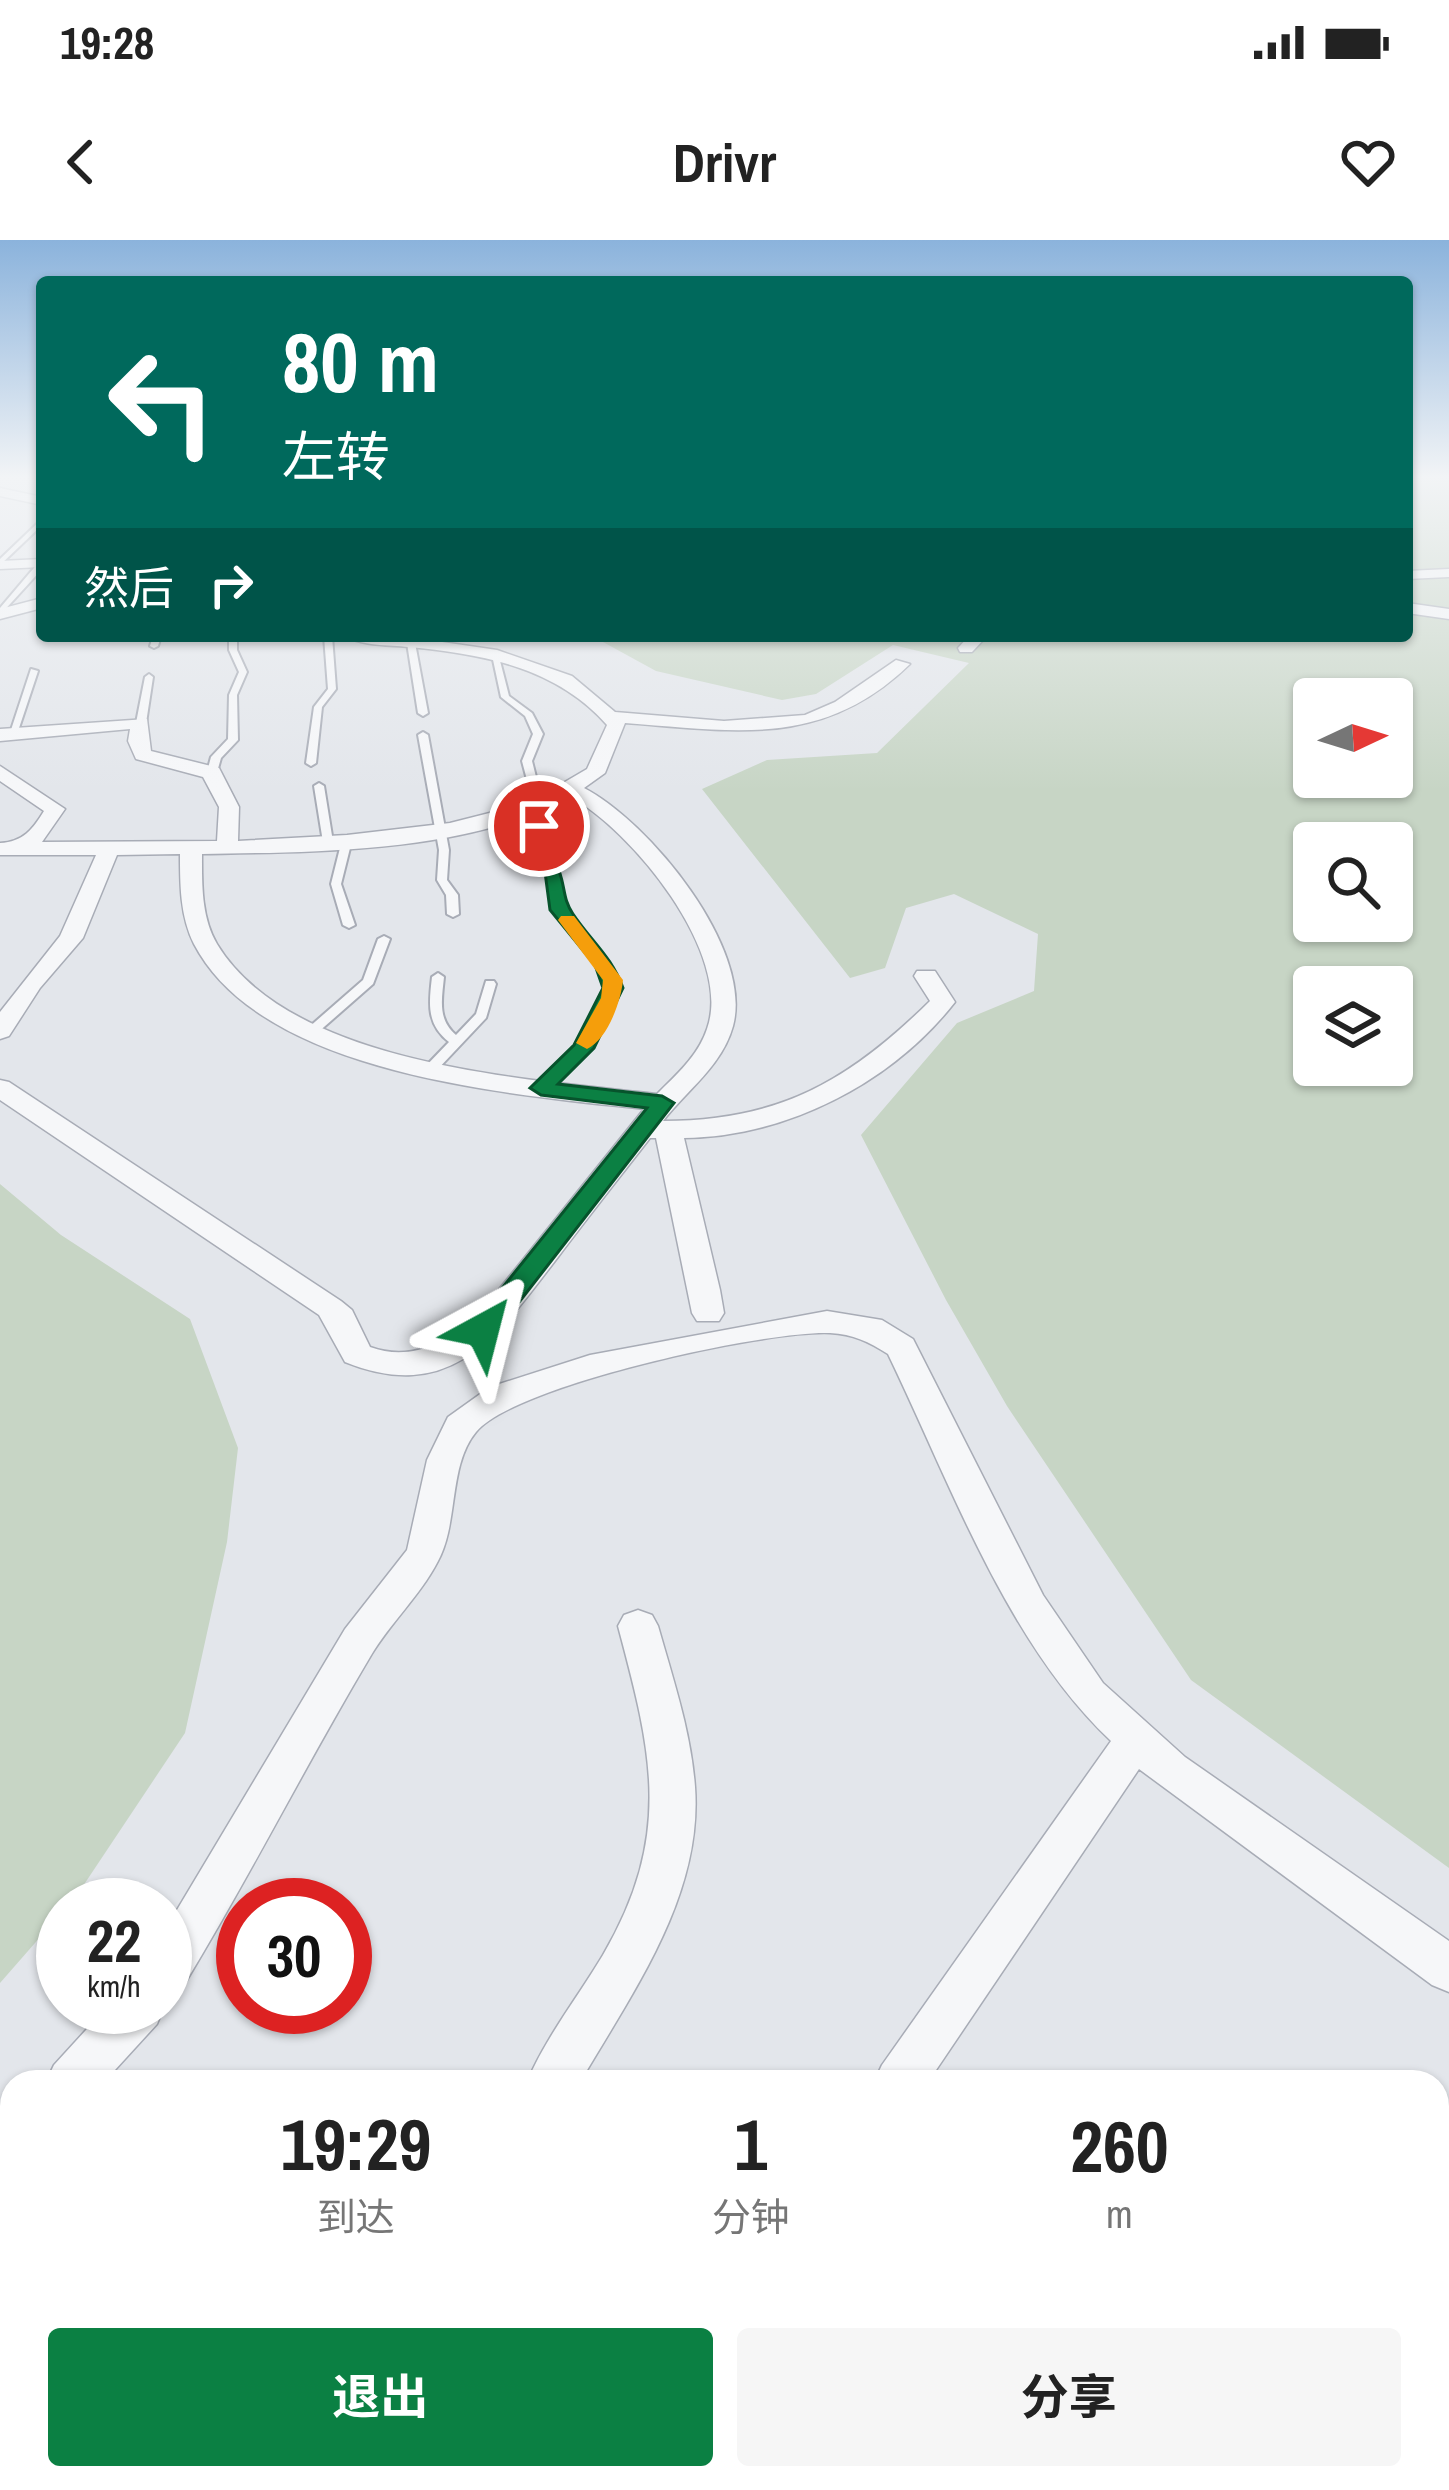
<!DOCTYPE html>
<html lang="zh">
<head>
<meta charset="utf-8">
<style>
  body { margin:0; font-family:"Archivo Narrow","Noto Sans SC",sans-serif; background:#f6f6f6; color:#222; height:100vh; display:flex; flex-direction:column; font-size:45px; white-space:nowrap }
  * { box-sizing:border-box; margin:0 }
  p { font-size:39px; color:#767676 }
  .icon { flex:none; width:66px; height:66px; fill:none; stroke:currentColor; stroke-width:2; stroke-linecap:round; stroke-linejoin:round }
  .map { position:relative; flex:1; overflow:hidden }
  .details { position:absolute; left:0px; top:1830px; width:1449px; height:420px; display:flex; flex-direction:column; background:#fff; border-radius:36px 36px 0 0; box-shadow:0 3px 9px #0004 }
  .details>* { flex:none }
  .guide { position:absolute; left:36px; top:36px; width:1377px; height:366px; border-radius:12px; box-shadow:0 3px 9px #0004; background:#00695c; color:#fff; overflow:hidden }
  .needle { width:78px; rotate:86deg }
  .controls { position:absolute; left:1293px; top:438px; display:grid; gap:24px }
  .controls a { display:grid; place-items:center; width:120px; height:120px; border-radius:12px; background:#fff; box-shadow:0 3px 9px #0004; font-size:60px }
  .speed { position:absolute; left:36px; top:1638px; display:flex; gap:24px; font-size:60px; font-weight:700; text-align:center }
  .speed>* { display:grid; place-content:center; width:156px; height:156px; border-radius:50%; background:#fff; box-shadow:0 3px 9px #0004; line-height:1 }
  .speed small { font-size:30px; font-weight:400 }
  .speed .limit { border:18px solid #d22; background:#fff; color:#111 }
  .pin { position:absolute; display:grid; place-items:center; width:102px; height:102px; color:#fff; margin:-51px; border:6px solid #fff; border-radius:50%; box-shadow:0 3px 12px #0007 }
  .me { position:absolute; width:132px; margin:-66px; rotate:38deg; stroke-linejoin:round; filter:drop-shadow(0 0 9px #0008) }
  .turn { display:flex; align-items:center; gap:42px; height:252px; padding:0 48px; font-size:54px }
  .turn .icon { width:156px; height:156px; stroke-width:2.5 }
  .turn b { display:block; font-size:84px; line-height:102px }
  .then { display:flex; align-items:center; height:114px; padding:0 48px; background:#0003; gap:24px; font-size:45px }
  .eta { display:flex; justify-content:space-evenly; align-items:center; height:204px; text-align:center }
  .eta b { font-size:72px; font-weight:700; line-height:84px }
  .button { display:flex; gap:24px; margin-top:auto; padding:24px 48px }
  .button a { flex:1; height:138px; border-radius:12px; background:#0b8043; color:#fff; font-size:48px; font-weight:700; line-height:138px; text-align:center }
  .button a+a { background:#f6f6f6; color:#222 }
  .status { display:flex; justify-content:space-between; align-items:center; height:84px; padding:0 60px; background:#fff; direction:ltr }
  .status svg { height:33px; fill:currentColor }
  header { display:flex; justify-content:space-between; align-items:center; height:156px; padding:0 48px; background:#fff; font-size:54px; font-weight:700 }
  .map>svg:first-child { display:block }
  .green { fill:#c7d5c5; fill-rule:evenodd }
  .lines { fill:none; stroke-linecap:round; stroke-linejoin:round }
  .lane-casing { stroke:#a8acb6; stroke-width:4 }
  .street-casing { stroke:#a8acb6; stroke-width:3 }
  .lane { fill:#f6f7f9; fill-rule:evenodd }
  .street { fill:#f6f7f9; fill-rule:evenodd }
  .route { fill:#0b8043; stroke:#07532c; stroke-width:3 }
  .slow { fill:#f59e0b }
</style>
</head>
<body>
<div class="status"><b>19:28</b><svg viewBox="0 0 49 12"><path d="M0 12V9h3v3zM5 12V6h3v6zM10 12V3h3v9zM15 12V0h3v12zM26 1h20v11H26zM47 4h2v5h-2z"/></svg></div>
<header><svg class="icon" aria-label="back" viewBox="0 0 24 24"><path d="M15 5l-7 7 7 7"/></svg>Drivr<svg class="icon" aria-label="heart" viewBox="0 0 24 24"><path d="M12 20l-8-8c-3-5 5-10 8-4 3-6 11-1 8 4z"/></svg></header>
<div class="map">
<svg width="1449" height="2250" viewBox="0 0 1449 2250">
  <rect width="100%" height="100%" fill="#e3e6eb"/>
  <path class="green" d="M1407,236H1449V1628L1191,1440L1007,1166L946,1060L861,895L957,783L1034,751L1038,694L954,654L906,668L885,728L850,738L702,549L767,520L877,513L969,423L893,405L816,454L782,460L656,431L592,396H1407ZM1314,459H1392V537H1314ZM1314,603H1392V681H1314ZM1314,747H1392V825H1314Z
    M0,944L61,995L190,1079L238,1208L227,1302L185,1493L77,1655L63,1665V1671L0,1743Z"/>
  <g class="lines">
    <defs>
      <path id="lane" d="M42,279V285L0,325V319Z
        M39,322H42V329L0,375V368Z
        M153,396H161L158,406L154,408L150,406Z
        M229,396H237V410L247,432L237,455L238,500L221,518L217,532L212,535L207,532L211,517L228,499L229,455L239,432L229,410Z
        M324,396H332L336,449L322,467L316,523L311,526L306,523L314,467L328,449Z
        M411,401L415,403L428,473L423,476L418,473L407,403Z
        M492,415L499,417L509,456L532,473L543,494L532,521L539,549L557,556V560H549L530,551L522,521L533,494L525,476L501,457Z
        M31,429L38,431L17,494L9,496Z
        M149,434L153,437L146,483L141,486L136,483L145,437Z
        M423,492L428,495L449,610L447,640L458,655L459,674L453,677L447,674L446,655L437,640L439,610L418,495Z
        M319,543L324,546L333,602L328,605L323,602L314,546Z
        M536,564L541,567L543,611L559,632L566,670L610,723L619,748L588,811L546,851L541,852L534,848L577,806L607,748L598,724L554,671L549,632L533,611L531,567Z
        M347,597L352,600L341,644L355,685L349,688L343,685L331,644L342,600Z
        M384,696L390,699L373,744L316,794H308V788L363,740L378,699Z
        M438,733L444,737C442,759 437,779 456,795L476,774L486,741H494L496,744L486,778L436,831L431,832L424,828L449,802C426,784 429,763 432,737Z"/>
      <path id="street" d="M0,248L42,257V265L0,256Z
        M42,319V327L0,329V321Z
        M1449,329V337L1407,339V331Z
        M42,358V368L0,379V369Z
        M1407,363L1449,369V379L1407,373Z
        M345,396H401L497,410L572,436L615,472L724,481L805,475L835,462L896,420L910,424C823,509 735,491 625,483L605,533L584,548C648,581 754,708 733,786C722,826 687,850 663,881C778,881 848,842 930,761L914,736L917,731H935L955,762C892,843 786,897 684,898L720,1050L724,1073L719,1081H697L692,1073L656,898H650C619,938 588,977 558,1017C500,1092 454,1166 345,1122L319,1075L0,860V840L9,842L341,1061L352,1070L370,1107C408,1121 441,1105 472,1083L644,869C512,854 263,836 194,704C180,676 180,644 180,614L117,615L83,698L40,748L9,796L0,799V772L60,696L96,615H0V603C23,602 33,589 44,571L0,541V526L65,569L42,602L217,601L219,567L203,537L136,519L128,501L130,489L0,501V489L147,479L151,511L219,528L239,567L238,601L347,595L450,583L529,563L587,529L607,485C556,427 482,414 409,407C389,405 361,406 345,396ZM569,556C631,589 734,714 707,789C698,816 676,835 657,854C528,839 291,826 217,704C201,677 202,643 202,614C312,612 472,613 569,556Z
        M969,396H987L972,412H960L958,408Z
        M827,1071L882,1080L913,1099L1043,1355L1103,1443L1185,1517L1449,1701V1752L1432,1745L1139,1529L928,1842H874L882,1825L1111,1501C1006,1402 950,1242 888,1114C869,1102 853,1094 830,1093C767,1090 514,1145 476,1192C448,1226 459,1282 438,1321C420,1356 390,1383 370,1417C305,1526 248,1640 182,1748L165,1755V1690L345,1389L407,1310L427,1220L448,1177L490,1147L590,1115Z
        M638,1370L652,1375L658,1386C673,1439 691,1492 695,1547C703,1656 632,1753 580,1842H527C546,1797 578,1757 603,1715C673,1595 652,1513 618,1386L624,1375Z
        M107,1767H164L157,1784L104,1842H46L54,1825Z
        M12,1882V1943L0,1948V1887Z
        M1449,2153V2227L1443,2229L1446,2238L1441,2250H1383L1388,2238H1437V2158Z
        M609,2238H679L684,2250H614Z"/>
    </defs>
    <use href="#lane" class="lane-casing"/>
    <use href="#street" class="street-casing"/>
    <use href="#lane" class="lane"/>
    <use href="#street" class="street"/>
  </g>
  <linearGradient id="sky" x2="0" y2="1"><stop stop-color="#8bb3dc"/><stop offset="0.43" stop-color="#f2f4f6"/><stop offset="1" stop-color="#f2f4f6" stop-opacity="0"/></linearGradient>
  <rect width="1449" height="551" fill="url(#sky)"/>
  <path class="route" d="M533,582L548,586L547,611C569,638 559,654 573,674C591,701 612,717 623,748L594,808L558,844L662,856L674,863L492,1097L483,1100L469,1090L473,1084L647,868L541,855L530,848L574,805L603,748L595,725L550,670L545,632L529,611Z"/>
  <path class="slow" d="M561,676H574L623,740C621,762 607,800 587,809L576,803L601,758L603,740L558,680Z"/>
</svg>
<div class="controls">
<a><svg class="needle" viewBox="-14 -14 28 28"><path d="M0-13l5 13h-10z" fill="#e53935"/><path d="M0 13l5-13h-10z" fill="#767676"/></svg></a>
<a><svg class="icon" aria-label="search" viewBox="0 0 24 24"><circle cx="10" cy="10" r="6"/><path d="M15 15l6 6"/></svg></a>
<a><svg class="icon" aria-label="layers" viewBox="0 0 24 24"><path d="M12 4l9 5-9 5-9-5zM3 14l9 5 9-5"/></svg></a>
</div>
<div class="speed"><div>22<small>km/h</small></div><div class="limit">30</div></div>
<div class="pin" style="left:539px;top:586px;background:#d93025"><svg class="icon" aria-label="arrive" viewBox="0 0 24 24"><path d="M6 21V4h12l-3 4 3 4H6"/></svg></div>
<svg class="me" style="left:483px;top:1090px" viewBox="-20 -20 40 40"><path d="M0-17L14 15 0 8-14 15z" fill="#0b8043" stroke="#fff" stroke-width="4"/></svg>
<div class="guide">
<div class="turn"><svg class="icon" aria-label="left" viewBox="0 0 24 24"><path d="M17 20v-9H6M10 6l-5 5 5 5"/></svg><div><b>80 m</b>左转</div></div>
<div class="then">然后<svg class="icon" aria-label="right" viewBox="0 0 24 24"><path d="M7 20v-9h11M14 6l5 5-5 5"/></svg></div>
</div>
<section class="details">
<div class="eta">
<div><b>19:29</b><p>到达</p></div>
<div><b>1</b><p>分钟</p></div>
<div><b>260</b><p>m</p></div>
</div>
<div class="button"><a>退出</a><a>分享</a></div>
</section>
</div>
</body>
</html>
